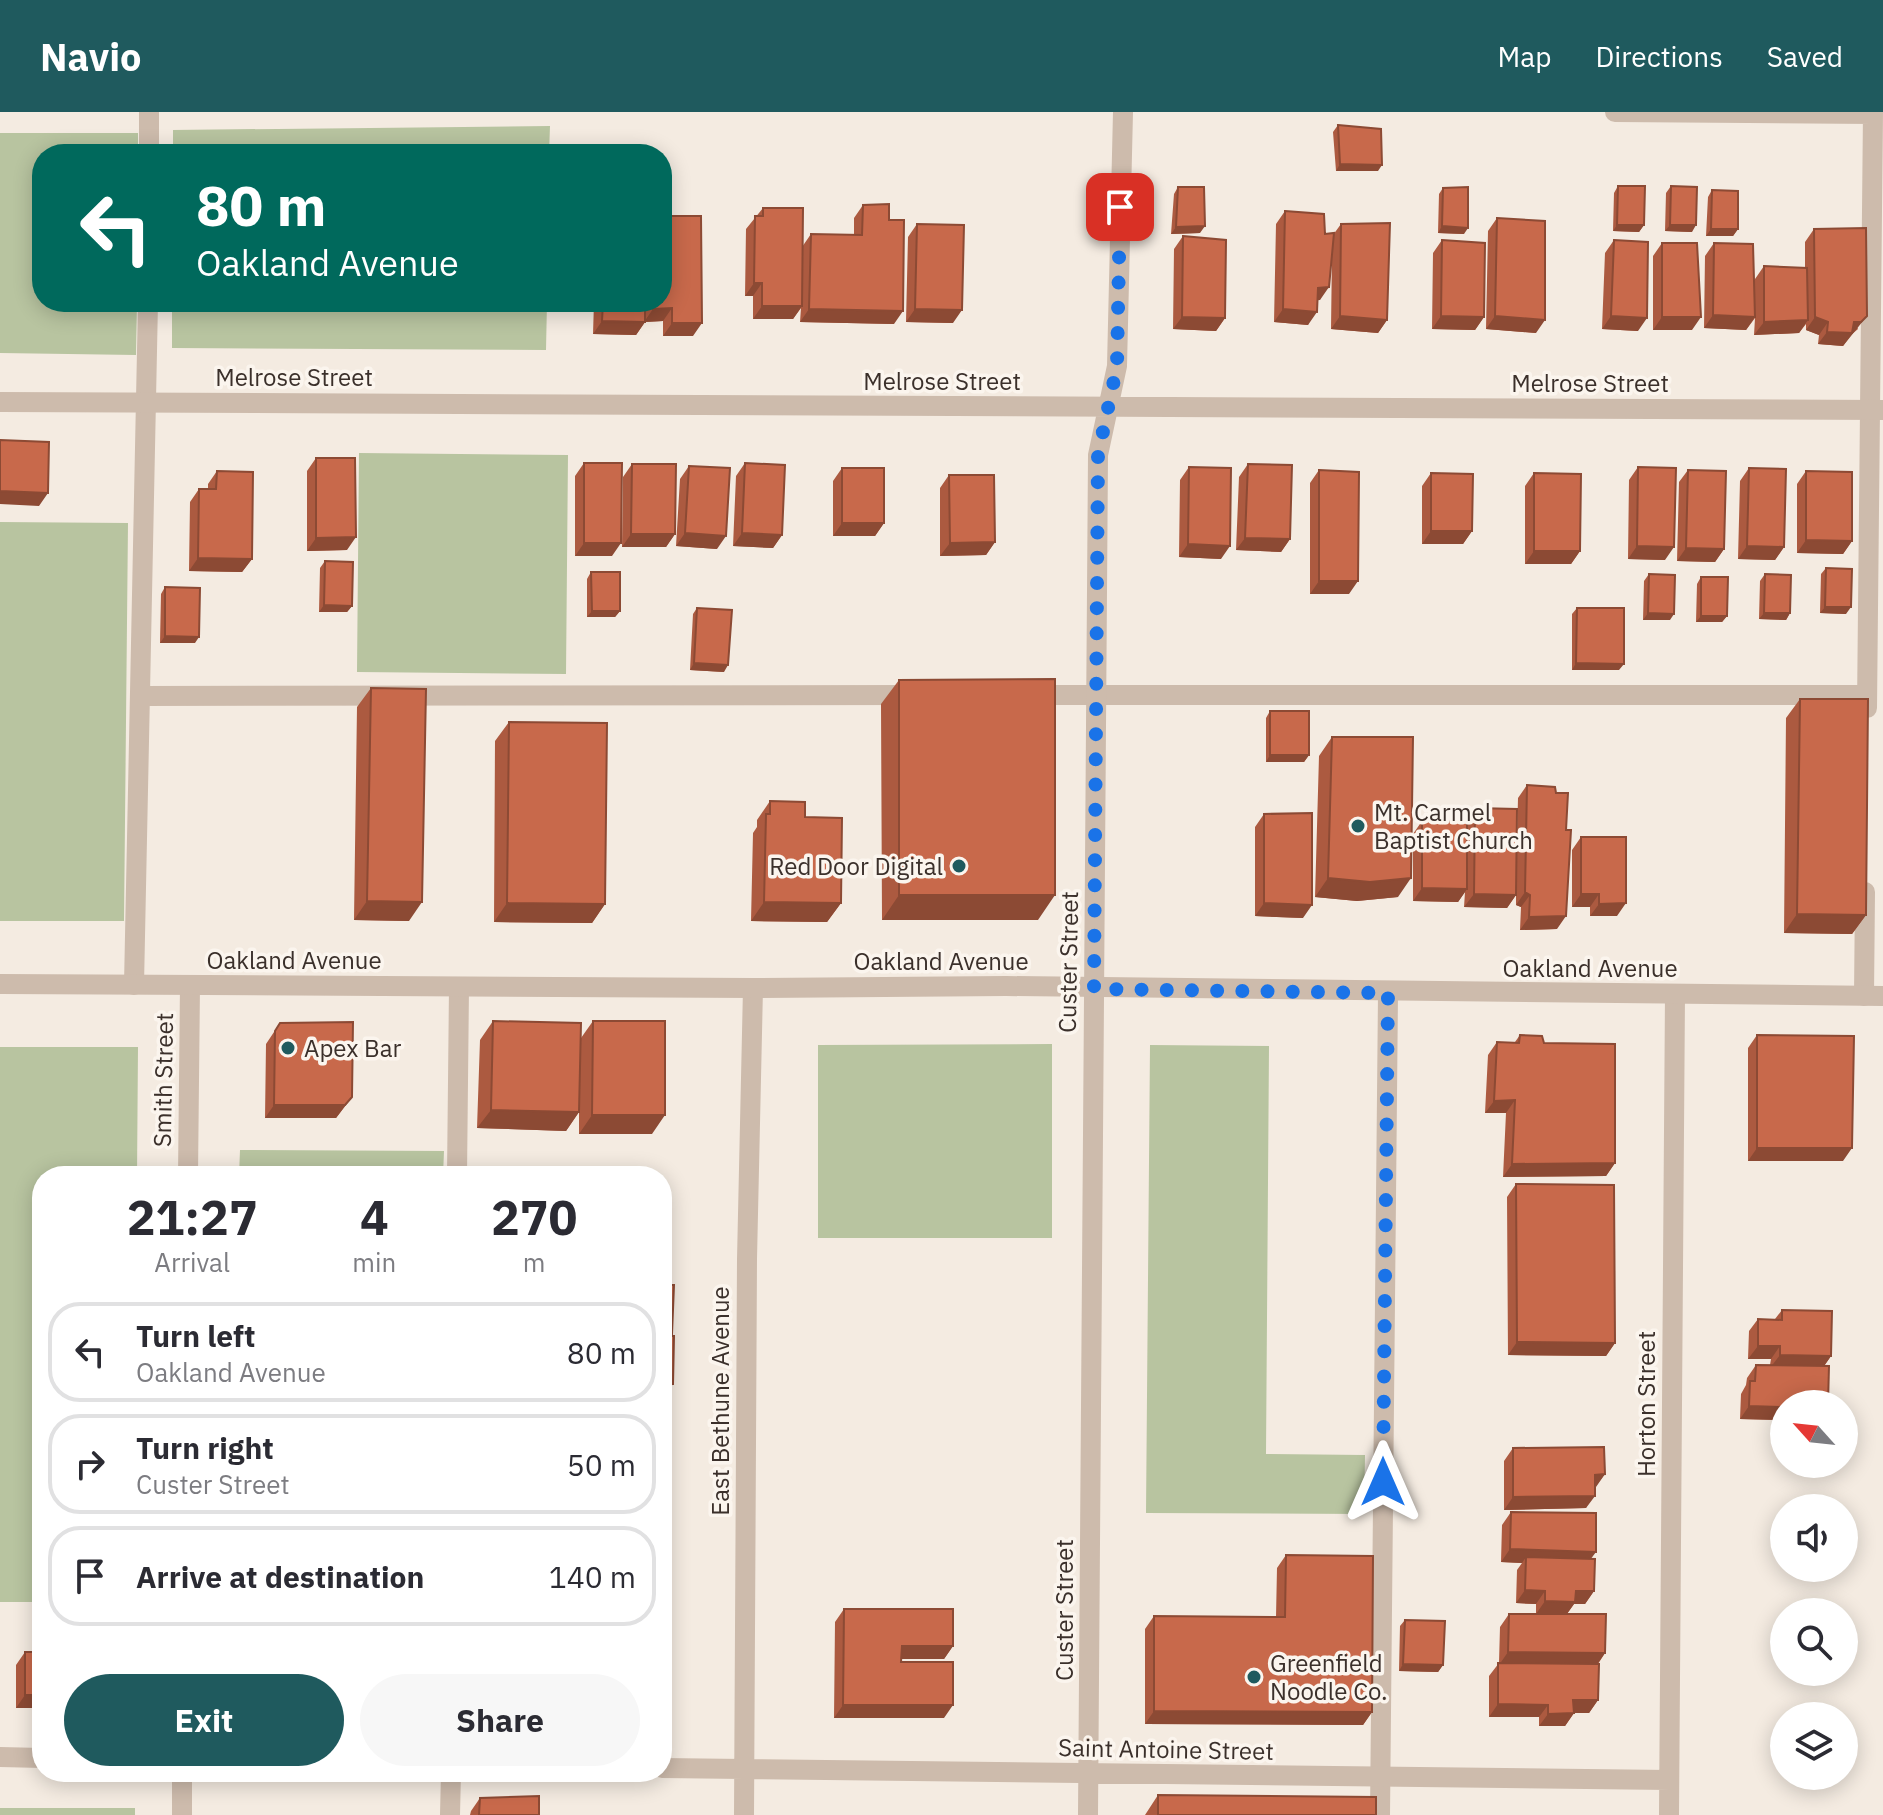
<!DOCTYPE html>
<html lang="en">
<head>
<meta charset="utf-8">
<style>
  body { margin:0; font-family:"IBM Plex Sans",sans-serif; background:#f7f7f7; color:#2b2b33; height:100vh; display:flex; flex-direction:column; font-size:30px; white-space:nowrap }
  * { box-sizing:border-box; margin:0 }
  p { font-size:26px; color:#7c7c81 }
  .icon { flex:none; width:44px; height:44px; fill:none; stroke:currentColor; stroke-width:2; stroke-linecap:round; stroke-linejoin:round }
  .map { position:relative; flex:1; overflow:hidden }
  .panel { position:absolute; left:32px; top:1054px; width:640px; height:616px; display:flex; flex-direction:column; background:#fff; border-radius:32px; box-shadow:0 4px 20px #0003 }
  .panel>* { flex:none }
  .hud { position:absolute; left:32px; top:32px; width:640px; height:168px; border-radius:32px; box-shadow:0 4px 20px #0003; background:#00695c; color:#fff; overflow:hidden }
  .needle { width:52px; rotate:297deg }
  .buttons { position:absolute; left:1770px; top:1278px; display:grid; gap:16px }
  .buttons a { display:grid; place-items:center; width:88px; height:88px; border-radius:50%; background:#fff; box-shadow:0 4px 20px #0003; font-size:40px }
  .pin { position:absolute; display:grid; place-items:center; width:68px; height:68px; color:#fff; margin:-34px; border-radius:16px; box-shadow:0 4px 12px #0006 }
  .me { position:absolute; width:88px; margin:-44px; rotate:0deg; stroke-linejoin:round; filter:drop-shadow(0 0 6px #0008) }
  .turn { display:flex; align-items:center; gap:28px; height:168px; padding:0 32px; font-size:36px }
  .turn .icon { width:104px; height:104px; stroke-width:2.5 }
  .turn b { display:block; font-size:56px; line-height:68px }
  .eta { display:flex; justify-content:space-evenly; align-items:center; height:136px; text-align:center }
  .eta b { font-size:48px; font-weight:700; line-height:56px }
  .primary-button { display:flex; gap:16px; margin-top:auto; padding:16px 32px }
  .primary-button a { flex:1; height:92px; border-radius:48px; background:#1f5a5e; color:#fff; font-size:32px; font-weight:700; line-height:92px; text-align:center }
  .primary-button a+a { background:#f7f7f7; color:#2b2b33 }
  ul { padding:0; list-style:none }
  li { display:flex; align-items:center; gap:24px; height:100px; margin:0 16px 12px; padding:0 16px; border:4px solid #e1e1e2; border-radius:32px }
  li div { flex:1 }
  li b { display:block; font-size:30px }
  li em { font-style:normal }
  header { display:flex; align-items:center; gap:48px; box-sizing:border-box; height:112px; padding:0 40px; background:#1f5a5e; color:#fff }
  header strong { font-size:38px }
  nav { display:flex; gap:44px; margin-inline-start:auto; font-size:28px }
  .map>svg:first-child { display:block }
  .green { fill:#b8c4a0 }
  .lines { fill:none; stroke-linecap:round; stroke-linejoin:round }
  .service { stroke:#cdbbac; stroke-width:20 }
  .minor { stroke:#cdbbac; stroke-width:20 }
  .tertiary { stroke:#cdbbac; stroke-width:20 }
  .wall { fill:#ac5a40 }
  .shaded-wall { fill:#8c4a34 }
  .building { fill:#c8694b; stroke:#8c4a34; stroke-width:2 }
  .route { stroke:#1a73e8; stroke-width:14; stroke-dasharray:0 25.2 }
  .poi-dot { fill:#1f5a5e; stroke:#fbf5ee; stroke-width:3 }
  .labels { text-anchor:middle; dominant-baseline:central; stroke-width:7; stroke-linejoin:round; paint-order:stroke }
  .street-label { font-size:24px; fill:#3b302b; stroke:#fbf5ee }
  .poi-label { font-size:24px; fill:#3b302b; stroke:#fbf5ee; text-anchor:start }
</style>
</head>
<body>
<header>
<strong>Navio</strong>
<nav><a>Map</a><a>Directions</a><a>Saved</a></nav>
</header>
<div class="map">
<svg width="1883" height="1703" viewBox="0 0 1883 1703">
  <rect width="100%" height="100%" fill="#f4ebe1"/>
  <path class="green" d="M550,14L549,42H173V18Z
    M0,21H138V42H42V190H137L136,243L0,241Z
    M172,190H547L546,238L172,236Z
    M359,341L568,343L566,562L357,560Z
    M0,410L128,411L124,809H0Z
    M1052,932V1126H818V933Z
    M1150,933L1269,934L1266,1342L1365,1343L1364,1402L1146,1401Z
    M0,935H138L137,1064H42V1490H0Z
    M240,1038L444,1039L443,1064H239Z
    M0,1696H135V1703H0Z"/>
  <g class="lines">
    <path class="service" d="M1615,0L1873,2
      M149,42V0
      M1027,583H1867
      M141,584L915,583
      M1867,596L1873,0
      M134,873L148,190
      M1864,884L1865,780
      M457,1064L459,875
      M450,1703L451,1660
      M1380,1703L1388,881"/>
    <path class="minor" d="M0,290L1883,298
      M188,1064L190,873
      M0,1645L42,1646
      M662,1656L1669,1668
      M182,1703V1660
      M744,1703L747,1147L753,876
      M1088,1703L1098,343L1117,254L1123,0
      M1669,1703L1675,882"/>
    <path class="tertiary" d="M0,872L753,876L1006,874L1883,884"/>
  </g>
  <path class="wall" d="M1338,13L1378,59H1336L1333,20Z
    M1618,74L1644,113L1639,120L1613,119L1614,81Z
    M1671,74L1692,120L1665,119L1666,81Z
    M1178,75L1200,121L1171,122L1174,82Z
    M1443,76L1464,122L1438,121L1439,82Z
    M1712,78L1738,117L1733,124H1706L1708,85Z
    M863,93L889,108L894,212L800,210L801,196L793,207H753V184H745L746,117L763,96L802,135L811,122L854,123V106Z
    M1285,99L1325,122L1333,123L1341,112L1387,208L1378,221L1331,217L1332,141L1320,188H1317L1308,213L1274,210L1276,112Z
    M662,104L693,224H663V209L645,210L636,223L593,222L594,190H662Z
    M1497,106L1536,221L1486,217L1488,119Z
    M917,112L953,211L906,210L908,125Z
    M1814,117L1858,217L1851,223L1843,234L1818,232L1819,223L1806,218V212L1799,221L1754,223L1755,206L1746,218L1704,216L1705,144L1714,131L1755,197V167L1764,154L1805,156V130Z
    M1183,124L1225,206L1216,219L1173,217L1174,137Z
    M1442,128L1484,205L1475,218L1432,217L1433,141Z
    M1614,128L1638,219L1602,217L1605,141Z
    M1662,131L1692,218H1653V144Z
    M316,346L347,438L307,439V359Z
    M584,351L612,444H575V364Z
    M745,351L782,423L773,436L733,434L736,364Z
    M632,352L675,422L666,435H622L623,365Z
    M1248,352L1290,427L1281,440L1236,438L1239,365Z
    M689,354L717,437L676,434L680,367Z
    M1189,355L1221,447L1179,445L1180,368Z
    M1638,355L1665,448L1628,447L1629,368Z
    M842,356L884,411L875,424H833V369Z
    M1749,356L1784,435L1775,448L1738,447L1740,369Z
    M1319,358L1349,482H1310V371Z
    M1688,358L1724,437L1715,450L1677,449L1679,370Z
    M217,359L252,447L242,460L189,459L190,390L199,377H208V372Z
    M1806,359L1852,429L1843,442L1797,441V372Z
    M1431,361L1472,419L1463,432H1422V374Z
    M1534,361L1580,439L1571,452H1525V374Z
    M949,363L995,430L986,443L940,444V376Z
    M325,449L352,494L347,500H319L320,456Z
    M1826,456L1846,502L1820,501L1821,462Z
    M591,460L620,499L615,505H587V467Z
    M1649,462L1670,508H1643L1644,469Z
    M1765,462L1790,501L1786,508L1759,507L1760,469Z
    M1701,465L1727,504L1722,510H1696L1697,472Z
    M165,475L195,531H160L161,482Z
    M697,496L724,560L690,558L693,502Z
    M1577,496L1619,558H1572V502Z
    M899,568L1038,808H882L881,592Z
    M371,576L409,809L354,808L357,595Z
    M1800,587L1866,803L1852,822L1784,821L1786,606Z
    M1270,599L1309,643L1304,650H1266V606Z
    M509,610L605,792L592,811L494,810L495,629Z
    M1332,625L1398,785L1357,789L1315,785L1319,644Z
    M1527,673L1557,817L1520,818L1521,795L1516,793V783L1507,796L1464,795L1465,780L1458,790L1413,789V722L1422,709L1466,710L1475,696L1516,768L1518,686Z
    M770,689L841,791L827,810L751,809L753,721L757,715V708Z
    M1264,702L1303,806L1255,804V715Z
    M1581,725L1617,804H1590V795H1572V738Z
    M493,909L581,926L593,909L652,1022H579V986V1000L566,1019L477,1016L480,928Z
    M280,911L352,985L336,1006H265L266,932Z
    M1520,923L1544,931L1615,1051L1606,1064L1503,1065L1506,1001H1485L1488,943L1497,930H1515Z
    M1757,923L1843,1049H1748V936Z
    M1516,1072L1615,1231L1606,1244L1508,1243L1507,1085Z
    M1782,1198L1831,1244L1824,1254L1784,1292V1308L1740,1307L1741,1282L1746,1273L1747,1266L1756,1253H1770L1771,1247H1748L1749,1219L1758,1207H1775Z
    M1513,1336L1605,1362L1595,1375L1586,1396L1504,1398V1349Z
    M1511,1400L1591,1447L1594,1479L1585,1492H1574L1567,1502L1605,1541L1598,1552V1588L1589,1601H1574L1565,1614H1539V1605H1489V1564L1499,1551L1500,1515L1509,1502H1536V1492L1516,1491L1517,1458L1522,1451L1501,1450L1502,1413Z
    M1286,1443L1372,1600L1363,1613L1145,1612V1517L1154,1504L1276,1505L1277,1456Z
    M844,1497L953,1534L944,1547H901V1550L944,1606H834L835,1510Z
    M1405,1508L1443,1553L1438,1560L1399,1559L1400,1514Z
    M25,1540H42V1596H16V1553Z
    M1158,1683L1376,1703H1145Z
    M480,1686L539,1703H470L471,1699Z"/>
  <path class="shaded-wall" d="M1340,52L1382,53L1378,59H1336Z
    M1617,113H1644L1639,120L1613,119Z
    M1670,113H1696L1692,120L1665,119Z
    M1205,114L1200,121L1171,122L1176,115Z
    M1442,114L1468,116L1464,122L1438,121Z
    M1711,117H1738L1733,124H1706Z
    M754,171H762L753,184H745Z
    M1329,175L1320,188L1309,189L1318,176Z
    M762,194H802L793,207H753Z
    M672,196L663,209L644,210L653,197Z
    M809,197L903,199L894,212L800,210Z
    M915,197L962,198L953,211L906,210Z
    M1283,197L1317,200L1308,213L1274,210Z
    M1713,203L1755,205L1746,218L1704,216Z
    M1340,204L1387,208L1378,221L1331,217Z
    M1441,204L1484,205L1475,218L1432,217Z
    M1495,204L1545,208L1536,221L1486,217Z
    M1611,204L1647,206L1638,219L1602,217Z
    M1867,204L1843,234L1818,232L1827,220Z
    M1182,205L1225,206L1216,219L1173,217Z
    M1662,205H1701L1692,218H1653Z
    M1815,205L1828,210L1819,223L1806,218Z
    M1808,208L1799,221L1754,223L1764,210Z
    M602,209L645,210L636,223L593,222Z
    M672,211H702L693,224H663Z
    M0,379L48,381L39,394L0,392Z
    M842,411H884L875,424H833Z
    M1431,419H1472L1463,432H1422Z
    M685,421L726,424L717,437L676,434Z
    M742,421L782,423L773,436L733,434Z
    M631,422H675L666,435H622Z
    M356,425L347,438L307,439L316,426Z
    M1245,426L1290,427L1281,440L1236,438Z
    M1806,428L1852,429L1843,442L1797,441Z
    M995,430L986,443L940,444L950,431Z
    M584,431H621L612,444H575Z
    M1188,432L1230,434L1221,447L1179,445Z
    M1637,434L1674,435L1665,448L1628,447Z
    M1747,434L1784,435L1775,448L1738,447Z
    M1686,436L1724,437L1715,450L1677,449Z
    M1534,439H1580L1571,452H1525Z
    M198,446L252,447L242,460L189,459Z
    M1319,469H1358L1349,482H1310Z
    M324,493L352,494L347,500H319Z
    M1825,495H1851L1846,502L1820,501Z
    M592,499H620L615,505H587Z
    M1648,501L1674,502L1670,508H1643Z
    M1764,501H1790L1786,508L1759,507Z
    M1701,504H1727L1722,510H1696Z
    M165,524L199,525L195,531H160Z
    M694,551L728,553L724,560L690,558Z
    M1576,551L1624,552L1619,558H1572Z
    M1270,643H1309L1304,650H1266Z
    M1328,766H1411L1398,785L1357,789L1315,785Z
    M1422,776L1467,777L1458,790L1413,789Z
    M1525,780L1530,783L1521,795L1516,793Z
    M1474,782L1516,783L1507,796L1464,795Z
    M1581,782H1599L1590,795H1572Z
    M899,783H1055L1038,808H882Z
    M367,789L422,790L409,809L354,808Z
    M764,790L841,791L827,810L751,809Z
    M507,791L605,792L592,811L494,810Z
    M1264,791L1312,793L1303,806L1255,804Z
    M1626,791L1617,804H1590L1599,792Z
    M1797,802L1866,803L1852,822L1784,821Z
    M1566,804L1557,817L1520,818L1529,805Z
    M352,985L336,1006H265L274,993Z
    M1515,988L1506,1001H1485L1494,989Z
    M491,998L579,1000L566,1019L477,1016Z
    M592,1003H665L652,1022H579Z
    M1757,1036H1852L1843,1049H1748Z
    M1615,1051L1606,1064L1503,1065L1512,1052Z
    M1517,1230L1615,1231L1606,1244L1508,1243Z
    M1758,1234H1780L1771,1247H1748Z
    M1780,1243L1831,1244L1822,1257L1770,1256Z
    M662,1272H673L664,1285H662Z
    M1749,1294L1784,1295V1308L1740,1307Z
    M1605,1362L1596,1375L1586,1376L1595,1363Z
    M1595,1384L1586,1396L1504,1398L1513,1385Z
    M1510,1437L1596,1440L1587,1452L1526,1445L1522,1451L1501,1450Z
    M1525,1478L1545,1479L1536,1492L1516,1491Z
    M1576,1479H1594L1585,1492H1574L1566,1503L1536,1502L1545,1489Z
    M902,1534H953L944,1547H893Z
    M1508,1540L1605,1541L1596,1554L1499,1553Z
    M1403,1552L1443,1553L1438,1560L1399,1559Z
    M25,1583H42V1596H16Z
    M1573,1588H1598L1589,1601H1564Z
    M1498,1592L1548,1593L1539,1605H1489Z
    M843,1593H953L944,1606H834Z
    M1154,1599L1372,1600L1363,1613L1145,1612Z
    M1574,1601L1565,1614H1539L1548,1602Z"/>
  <path class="building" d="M1338,13L1381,17L1382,53L1340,52Z
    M1618,74H1645L1644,113H1617Z
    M1671,74L1697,75L1696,113H1670Z
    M1178,75H1204L1205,114L1176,115Z
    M1468,75V116L1442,114L1443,76Z
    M1712,78L1738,79V117H1711Z
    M889,92V108H904L903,199L809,197L811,122L862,123L863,93Z
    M763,96H803L802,194H762V171H754L755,104H763Z
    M1285,99L1324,102L1325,122L1334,121L1329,175L1318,176L1317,200L1283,197Z
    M662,104H701L702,211H672V196L653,197V190H662Z
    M1497,106L1545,109V208L1495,204Z
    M1390,111L1387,208L1340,204L1341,112Z
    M917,112L964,113L962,198L915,197Z
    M1866,116L1867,204L1861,210H1854L1852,221L1827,220L1828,210L1815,205L1814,117Z
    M1183,124L1226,128L1225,206L1182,205Z
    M1442,128L1485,131L1484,205L1441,204Z
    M1614,128L1648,130L1647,206L1611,204Z
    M1662,131H1697L1701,205H1662Z
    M1714,131L1753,132L1755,205L1713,203Z
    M1764,154L1807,156L1808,208L1764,210Z
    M603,190H645V210L602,209Z
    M0,328L49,330L48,381L0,379Z
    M316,346H355L356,425L316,426Z
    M584,351H622L621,431H584Z
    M745,351L785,353L782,423L742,421Z
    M632,352H676L675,422H631Z
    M1248,352L1292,353L1290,427L1245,426Z
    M689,354L730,356L726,424L685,421Z
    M1189,355L1231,356L1230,434L1188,432Z
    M1638,355L1676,356L1674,435L1637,434Z
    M842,356H884V411H842Z
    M1749,356L1786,357L1784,435L1747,434Z
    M1319,358L1359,360L1358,469H1319Z
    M1688,358L1726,359L1724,437L1686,436Z
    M217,359L253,360L252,447L198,446L199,377H216Z
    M1806,359L1852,360V429L1806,428Z
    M1431,361L1473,362L1472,419H1431Z
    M1534,361L1581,362L1580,439H1534Z
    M949,363H994L995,430L950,431Z
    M325,449L353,450L352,494L324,493Z
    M1826,456L1852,457L1851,495H1825Z
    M591,460H620V499H592Z
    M1649,462L1675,463L1674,502L1648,501Z
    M1765,462L1791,463L1790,501H1764Z
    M1701,465H1728L1727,504H1701Z
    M165,475L200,476L199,525L165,524Z
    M697,496L732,498L728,553L694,551Z
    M1577,496H1624V552L1576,551Z
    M1055,567V783H899V568Z
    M371,576L426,577L422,790L367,789Z
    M1800,587H1868L1866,803L1797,802Z
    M1270,599H1309V643H1270Z
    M509,610L607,611L605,792L507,791Z
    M1332,625H1413L1411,766L1370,770L1328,766Z
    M1527,673L1555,675L1556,681H1568L1566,718H1571L1566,804L1529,805L1530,783L1525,780Z
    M770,689L805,690V705L842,706L841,791L764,790L766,702H770Z
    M1475,696L1517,697L1516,783L1474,782Z
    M1312,701V793L1264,791V702Z
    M1422,709L1467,710V777L1422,776Z
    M1581,725H1626V791L1599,792V782H1581Z
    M493,909L581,911L579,1000L491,998Z
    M593,909H665V1003H592Z
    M353,910L352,985L345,993H274L275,919L280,911Z
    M1520,923L1542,924L1544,931L1615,932V1051L1512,1052L1515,988L1494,989L1497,930L1519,931Z
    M1757,923L1854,924L1852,1036H1757Z
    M1516,1072L1614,1073L1615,1231L1517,1230Z
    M662,1173H674L672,1222H662Z
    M1782,1198L1832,1199L1831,1244L1780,1243V1234H1758V1207L1782,1208Z
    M662,1224H674L673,1272H662Z
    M1756,1253L1829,1254L1828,1292H1784V1295L1749,1294L1750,1269H1755Z
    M1604,1335L1605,1362L1595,1363V1384L1513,1385V1336Z
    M1511,1400L1596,1401V1440L1510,1437Z
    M1286,1443L1373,1444L1372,1600L1154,1599V1504L1285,1505Z
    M1526,1445L1595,1447L1594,1479H1576L1575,1490L1545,1489V1479L1525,1478Z
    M662,1487H665L663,1537H662Z
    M844,1497H953V1534H902L901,1550H953V1593H843Z
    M1509,1502H1606L1605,1541L1508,1540Z
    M1405,1508L1445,1509L1443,1553L1403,1552Z
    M25,1540H42V1583H25Z
    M1498,1551L1599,1552L1598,1588H1573L1574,1601L1548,1602V1593L1498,1592Z
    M1158,1683L1376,1685V1703H1158Z
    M539,1684V1703H479L480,1686Z"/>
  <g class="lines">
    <path class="route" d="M1120,95L1117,254L1098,343L1094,877L1388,881L1383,1370"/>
  </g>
  <g class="poi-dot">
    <circle cx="1358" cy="714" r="8"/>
    <circle cx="959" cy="754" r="8"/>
    <circle cx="288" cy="936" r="8"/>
    <circle cx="1254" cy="1565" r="8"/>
  </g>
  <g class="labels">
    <g class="street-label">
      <text x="294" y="265">Melrose Street</text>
      <text x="942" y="269">Melrose Street</text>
      <text x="1590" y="271">Melrose Street</text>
      <text x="294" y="848">Oakland Avenue</text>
      <text x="941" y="849">Oakland Avenue</text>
      <text transform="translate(1068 850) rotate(-89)">Custer Street</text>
      <text x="1590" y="856">Oakland Avenue</text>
      <text transform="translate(163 968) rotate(-89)">Smith Street</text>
      <text transform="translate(720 1289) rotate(-90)">East Bethune Avenue</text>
      <text transform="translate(1646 1292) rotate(-90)">Horton Street</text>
      <text transform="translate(1064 1498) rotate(-90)">Custer Street</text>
      <text transform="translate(1166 1637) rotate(1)">Saint Antoine Street</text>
    </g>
    <g class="poi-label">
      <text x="1374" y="700">Mt. Carmel<tspan x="1374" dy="28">Baptist Church</tspan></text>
      <text x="943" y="754" text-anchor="end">Red Door Digital</text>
      <text x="304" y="936">Apex Bar</text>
      <text x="1270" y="1551">Greenfield<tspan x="1270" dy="28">Noodle Co.</tspan></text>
    </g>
  </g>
</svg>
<div class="buttons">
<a><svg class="needle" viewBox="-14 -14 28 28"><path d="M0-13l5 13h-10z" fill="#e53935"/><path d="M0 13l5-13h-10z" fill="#7c7c81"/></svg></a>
<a><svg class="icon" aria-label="sound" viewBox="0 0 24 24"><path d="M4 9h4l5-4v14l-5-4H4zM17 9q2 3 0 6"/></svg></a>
<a><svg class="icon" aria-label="search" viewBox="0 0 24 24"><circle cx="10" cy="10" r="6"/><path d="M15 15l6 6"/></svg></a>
<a><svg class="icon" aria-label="layers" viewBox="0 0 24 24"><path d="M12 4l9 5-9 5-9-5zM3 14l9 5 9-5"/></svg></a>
</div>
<div class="pin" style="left:1120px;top:95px;background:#d93025"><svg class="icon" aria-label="arrive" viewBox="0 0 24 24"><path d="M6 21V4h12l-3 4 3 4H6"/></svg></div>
<svg class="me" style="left:1383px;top:1370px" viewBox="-20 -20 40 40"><path d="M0-17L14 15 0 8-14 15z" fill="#1a73e8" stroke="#fff" stroke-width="4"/></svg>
<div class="hud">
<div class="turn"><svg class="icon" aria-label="left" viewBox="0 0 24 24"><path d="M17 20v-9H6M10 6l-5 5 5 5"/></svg><div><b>80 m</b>Oakland Avenue</div></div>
</div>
<section class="panel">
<div class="eta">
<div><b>21:27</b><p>Arrival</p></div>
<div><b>4</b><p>min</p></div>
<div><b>270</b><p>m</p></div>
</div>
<ul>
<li><svg class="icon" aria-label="left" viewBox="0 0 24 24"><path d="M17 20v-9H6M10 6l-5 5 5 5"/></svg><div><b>Turn left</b><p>Oakland Avenue</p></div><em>80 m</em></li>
<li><svg class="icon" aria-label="right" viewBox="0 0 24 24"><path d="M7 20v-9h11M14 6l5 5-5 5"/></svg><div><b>Turn right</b><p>Custer Street</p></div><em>50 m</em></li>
<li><svg class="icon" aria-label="arrive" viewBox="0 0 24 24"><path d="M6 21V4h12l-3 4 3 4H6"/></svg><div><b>Arrive at destination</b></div><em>140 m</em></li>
</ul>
<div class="primary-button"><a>Exit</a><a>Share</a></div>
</section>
</div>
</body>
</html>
